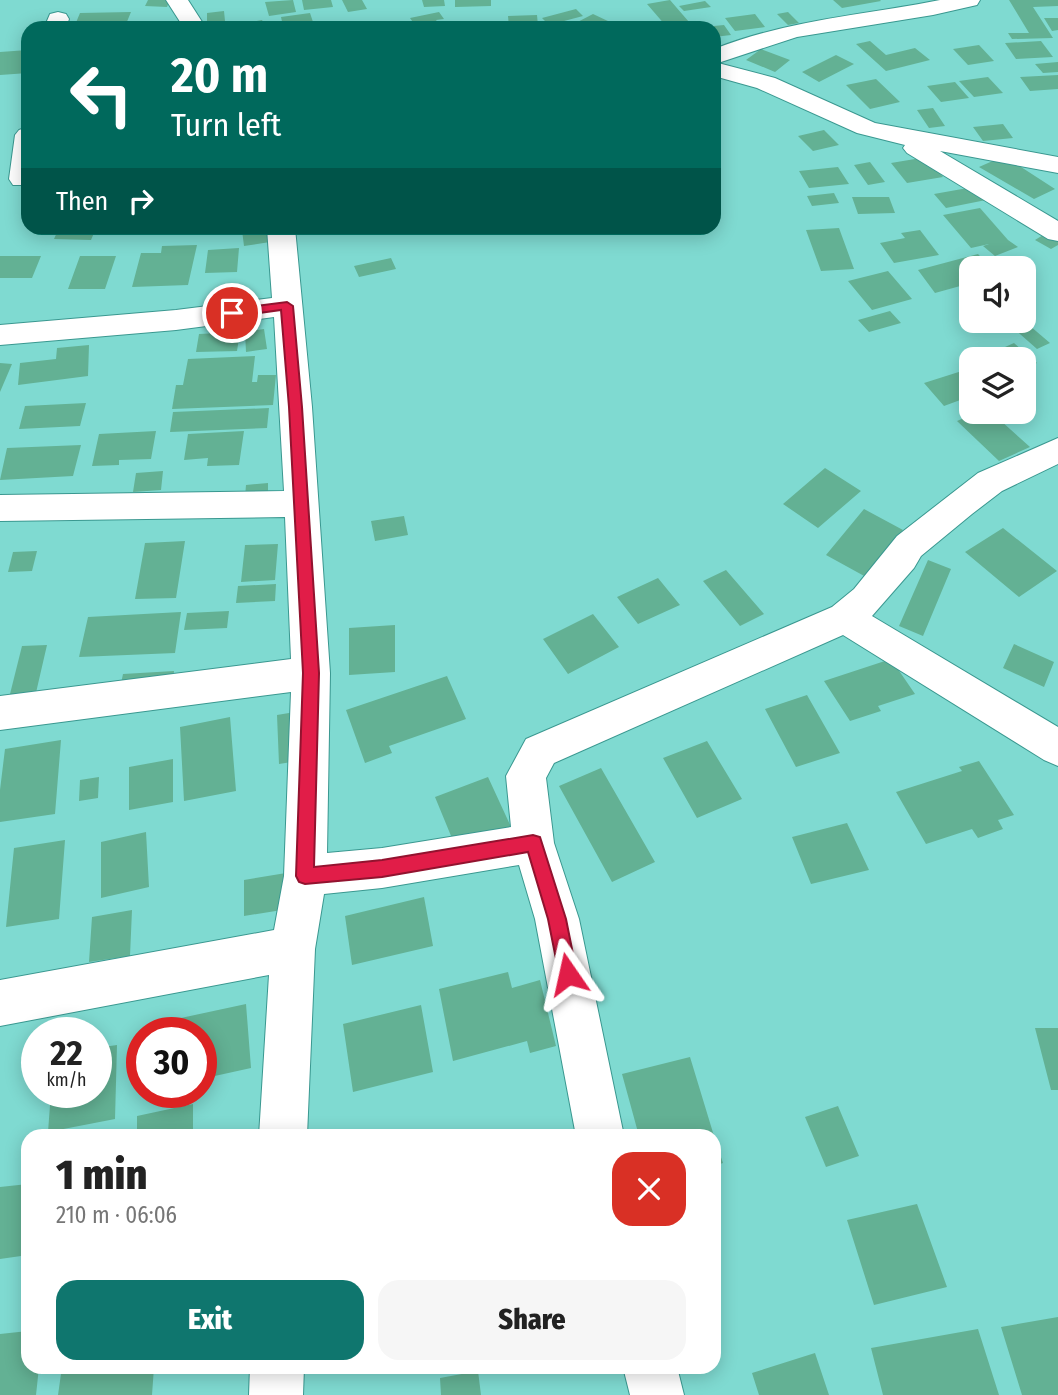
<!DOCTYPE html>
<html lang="en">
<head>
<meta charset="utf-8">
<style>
  body { margin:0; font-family:"Fira Sans Condensed",sans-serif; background:#f6f6f6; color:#222; height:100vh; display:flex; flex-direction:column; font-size:26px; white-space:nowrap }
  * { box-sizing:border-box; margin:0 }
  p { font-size:23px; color:#767676 }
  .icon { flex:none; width:38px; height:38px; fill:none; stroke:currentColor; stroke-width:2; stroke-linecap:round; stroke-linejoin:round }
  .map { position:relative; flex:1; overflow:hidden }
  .sheet { position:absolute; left:21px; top:1129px; width:700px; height:245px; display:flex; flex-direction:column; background:#fff; border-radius:21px; box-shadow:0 4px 18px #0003 }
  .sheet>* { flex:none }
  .hud { position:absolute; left:21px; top:21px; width:700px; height:214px; border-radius:21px; box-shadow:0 4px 18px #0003; background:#00695c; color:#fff; overflow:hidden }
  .buttons { position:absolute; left:959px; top:256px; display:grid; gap:14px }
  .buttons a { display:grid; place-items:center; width:77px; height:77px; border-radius:14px; background:#fff; box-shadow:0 4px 18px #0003; font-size:35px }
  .speed { position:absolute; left:21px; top:1017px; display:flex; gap:14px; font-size:35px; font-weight:700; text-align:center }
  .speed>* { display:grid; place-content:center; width:91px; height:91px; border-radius:50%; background:#fff; box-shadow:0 4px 18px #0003; line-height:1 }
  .speed small { font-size:18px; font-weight:400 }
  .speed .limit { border:10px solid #d22; background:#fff; color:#111 }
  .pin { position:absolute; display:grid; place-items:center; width:60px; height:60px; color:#fff; margin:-30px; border:4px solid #fff; border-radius:50%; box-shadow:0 2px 7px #0007 }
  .me { position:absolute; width:77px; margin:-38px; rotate:349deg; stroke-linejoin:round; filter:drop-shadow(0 0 5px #0008) }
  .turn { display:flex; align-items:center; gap:24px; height:147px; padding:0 35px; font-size:32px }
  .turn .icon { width:91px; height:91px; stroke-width:2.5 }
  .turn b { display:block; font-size:49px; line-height:60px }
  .then { display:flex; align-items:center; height:66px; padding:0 35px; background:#0003; gap:14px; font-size:26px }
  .round { display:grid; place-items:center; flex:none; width:74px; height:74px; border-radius:21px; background:#f6f6f6 }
  .head { display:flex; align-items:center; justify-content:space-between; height:119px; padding:0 35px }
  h1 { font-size:42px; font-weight:800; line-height:52px }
  .action { display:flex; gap:14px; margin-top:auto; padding:14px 35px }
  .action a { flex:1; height:80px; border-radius:21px; background:#0f766e; color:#fff; font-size:28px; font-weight:800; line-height:80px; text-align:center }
  .action a+a { background:#f6f6f6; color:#222 }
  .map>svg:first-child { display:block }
  .building { fill:#63b194 }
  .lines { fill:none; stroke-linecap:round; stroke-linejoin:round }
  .minor-casing { stroke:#3a9890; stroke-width:2 }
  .minor { fill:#fff; fill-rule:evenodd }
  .route { fill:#e11d48; stroke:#92132f; stroke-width:2 }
</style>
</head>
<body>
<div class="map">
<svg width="1058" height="1395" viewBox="0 0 1058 1395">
  <rect width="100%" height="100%" fill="#7fdad1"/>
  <path class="building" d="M148,0H170L167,7L145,6Z
    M293,0L296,12L269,16L265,2Z
    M302,0H331L333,7L304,10Z
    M342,0H362L367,9L348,12Z
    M422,0H444L445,6L424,7Z
    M455,0H491V6L455,7Z
    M670,0L689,22L666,26L647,4Z
    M833,0H880L881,1L842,8Z
    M1009,0H1058V6L1033,7L1053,38L1012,39L1008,33H1029Z
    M705,1L711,7L684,11L679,6Z
    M576,9L583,16L549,25L542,18Z
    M224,11L225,21L207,23V13Z
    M131,12L126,24L75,25L80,13Z
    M439,12L444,19L436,20L442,28H417L410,18Z
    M788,12L799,23L788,25L777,14Z
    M310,13L313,22L283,26L281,17Z
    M593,14L610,22L598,28H566Z
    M755,14L765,27L735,31L725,18Z
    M537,15L538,26L509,27L508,16Z
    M1044,18H1058V30L1052,31Z
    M262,20L266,28H232L231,26Z
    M724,25L731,35L714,37V26Z
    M870,41L886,55L915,48L930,60L886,71L856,44Z
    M1041,41L1053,57L1016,59L1005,43Z
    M979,45L994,61L968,65L953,49Z
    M761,49L790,60L775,72L746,60Z
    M28,50L25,64H28V73L0,75V52Z
    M836,55L854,64L819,82L802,72Z
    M1058,62V72L1043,73L1035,64Z
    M1058,75V89L1030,91L1020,77Z
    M988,77L1003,93L974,97L959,81Z
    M876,79L900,102L870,109L846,85Z
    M955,82L969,98L941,102L927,86Z
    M933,108L945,126L929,128L917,110Z
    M1003,124L1013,138L983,141L973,127Z
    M824,130L839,145L813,151L798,136Z
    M1004,156L1055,189L1034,199L979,167Z
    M927,157L943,177L907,183L891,163Z
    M870,162L885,182L868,185L854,165Z
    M838,167L849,184L809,188L799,171Z
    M979,186L991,199L946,208L934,194Z
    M834,193L839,203L812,206L807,196Z
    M852,197H889L895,213L858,214Z
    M980,208L1008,240L1018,247L995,256L983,246L989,244L971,248L943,215Z
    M59,228H96L91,240L54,239Z
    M252,228H268L270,242L244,246L242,230Z
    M839,228L854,269L821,271L806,230Z
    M920,230L939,255L894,263L880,243L905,238L901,233Z
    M1048,232L1058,238V245L1051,249L1035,240Z
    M197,245L188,285L132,287L141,253H161L162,246Z
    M239,248L237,272L205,273L208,250Z
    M978,254L991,268H971V283L935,293L918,270Z
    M0,256H41L32,278H0Z
    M80,256H116L105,289H68Z
    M391,258L396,269L359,277L354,266Z
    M888,271L912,299L872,310L848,281Z
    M890,311L901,323L869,332L858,320Z
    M1004,320H1023L1050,343L1037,349Z
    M264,329L267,349L246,352L245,332Z
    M240,332L237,351L196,352L199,334Z
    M1014,343L1037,363L1024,368V359H978Z
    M89,345L88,376L18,385L20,363L56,359L57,348Z
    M255,356L252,382H257L258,375H276L273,405L172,409L176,385H183L188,359Z
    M0,363L12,364L0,392Z
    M965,370L971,376V396L944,406L924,383Z
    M86,403L80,426L19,429L25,406Z
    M269,408L267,428L170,432L173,412Z
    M980,411H990L1030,447L999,461L957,421Z
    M156,431L151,459L119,460V465L92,466L99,434Z
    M244,431L239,465L207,466L208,458L184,460L188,434Z
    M81,445L73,476L0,480L7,448Z
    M825,468L861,491L818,528L783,504Z
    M163,471L161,490L133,492L136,473Z
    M268,483V495L245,497L246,485Z
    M864,509L903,530L866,577L826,555Z
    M404,516L408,535L375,541L371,521Z
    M1003,528L1057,571L1019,597L965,552Z
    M185,541L176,598L135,599L145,543Z
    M278,544L275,580L241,582L245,545Z
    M37,551L32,571L8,572L13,552Z
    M928,560L951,569L923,636L899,626Z
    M726,570L764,614L740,626L703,581Z
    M658,578L680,605L638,624L617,597Z
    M276,584L275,601L236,603L238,586Z
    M229,611L227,628L184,630L187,613Z
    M181,612L175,653L79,657L88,617Z
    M593,614L619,647L568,674L543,639Z
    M395,625V672L349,675V628Z
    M1014,644L1054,662L1044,687L1003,668Z
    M47,645L35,697L9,698L22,646Z
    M891,659L915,694L878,706L881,711L850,721L824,681Z
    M174,671L172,691L119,693L123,674Z
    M447,676L466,719L389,746L392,753L365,763L346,710Z
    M807,695L840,753L796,767L765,709Z
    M301,711L304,760L279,764L277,715Z
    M230,717L236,791L184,801L180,727Z
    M61,740L55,814L0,822V790L5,749Z
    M707,741L742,799L697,818L663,758Z
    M173,759V802L129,810V767Z
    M979,761L1014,815L998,820L1003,829L978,838L972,829L926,844L896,792L962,771L959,767Z
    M601,768L655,862L612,882L559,786Z
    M99,777L98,798L79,801L80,780Z
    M488,777L511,827L456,848L435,797Z
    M847,823L869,870L811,884L792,837Z
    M146,832L149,887L101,898V842Z
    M65,840L59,919L6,927L14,848Z
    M286,873L288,909L244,916V880Z
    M424,897L433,946L352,965L345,916Z
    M132,910L130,956L89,962L92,917Z
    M508,972L512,988L540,980L556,1046L530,1053L527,1041L453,1061L439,989Z
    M246,1004L251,1068L201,1079V1032H153V1024Z
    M421,1005L433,1072L353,1092L343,1024Z
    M1035,1028H1058V1090H1051Z
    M117,1045L115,1119L48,1132L51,1092H96V1048Z
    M690,1057L714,1136H639L622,1074Z
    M193,1104V1136H137V1116Z
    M838,1106L859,1156L826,1167L805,1117Z
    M714,1137L723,1163L714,1166Z
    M28,1184V1255L0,1259V1187Z
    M917,1204L947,1287L874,1305L847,1220Z
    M1058,1317V1395H1022L1001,1327Z
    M978,1329L999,1395H883L871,1348Z
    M28,1331V1367H39L36,1395H0V1334Z
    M815,1353L829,1395H759L752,1373Z
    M62,1367H154L152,1395H58Z
    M478,1371L481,1395H441L440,1378Z"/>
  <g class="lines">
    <defs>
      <path id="minor" d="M166,0H188L206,28H184Z
        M940,0H980L977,5L933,15L797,37L718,63L775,78L875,123L1058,157V173L940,151L1058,221V241L1048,239L907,153L903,148L905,145L857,133L757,88L714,76V49C787,20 864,15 940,0Z
        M58,12L66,14L69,19L66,28H44L50,14Z
        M28,127V185H13L9,179L15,135L19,130Z
        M267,228H295L312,407L330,673L327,853L382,848L511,827L506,776L526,739L832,607L854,589L897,536L978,473L1058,438V464L1002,491L972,514L921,556L914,568L872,616L1058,727V766L1044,760L843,635L554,763L546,778L554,843L579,919L624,1136H576L535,919L519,865L382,888L324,894L315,949L307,1136H259L269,975L0,1026V980L274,930L284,876L291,692L0,730V696L291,659L285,517L0,521V495L284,491L274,317L176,330L0,345V325L176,310L272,298Z
        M250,1367H304L303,1395H249Z
        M623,1367H677L684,1395H630Z"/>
    </defs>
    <use href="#minor" class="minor-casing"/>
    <use href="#minor" class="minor"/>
  </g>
  <path class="route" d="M287,302L293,306L302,407L319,673L314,867L382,860L533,835L540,837L566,919L577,974L575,980L568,983L561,980L559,974L548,919L528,852L382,877L305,884L299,882L296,876L303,673L289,407L281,310L232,317L225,313L232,309Z"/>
</svg>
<div class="buttons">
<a><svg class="icon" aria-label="sound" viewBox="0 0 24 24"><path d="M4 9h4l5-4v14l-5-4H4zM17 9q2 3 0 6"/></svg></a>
<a><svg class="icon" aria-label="layers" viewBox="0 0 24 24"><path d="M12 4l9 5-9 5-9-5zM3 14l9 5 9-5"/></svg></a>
</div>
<div class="speed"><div>22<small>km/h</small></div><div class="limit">30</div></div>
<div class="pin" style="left:232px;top:313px;background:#d93025"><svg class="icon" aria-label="arrive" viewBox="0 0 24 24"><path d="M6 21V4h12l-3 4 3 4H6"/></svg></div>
<svg class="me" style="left:568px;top:974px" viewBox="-20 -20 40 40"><path d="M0-17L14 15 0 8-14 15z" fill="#e11d48" stroke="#fff" stroke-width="4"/></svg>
<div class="hud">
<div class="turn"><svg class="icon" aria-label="left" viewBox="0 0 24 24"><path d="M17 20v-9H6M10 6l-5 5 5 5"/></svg><div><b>20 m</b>Turn left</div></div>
<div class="then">Then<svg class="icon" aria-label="right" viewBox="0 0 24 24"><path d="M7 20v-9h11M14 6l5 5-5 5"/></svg></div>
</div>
<section class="sheet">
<div class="head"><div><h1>1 min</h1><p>210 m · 06:06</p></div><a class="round" style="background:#d93025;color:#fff"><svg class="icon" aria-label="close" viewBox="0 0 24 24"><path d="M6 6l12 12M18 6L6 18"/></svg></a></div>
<div class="action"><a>Exit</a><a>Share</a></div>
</section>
</div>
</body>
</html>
